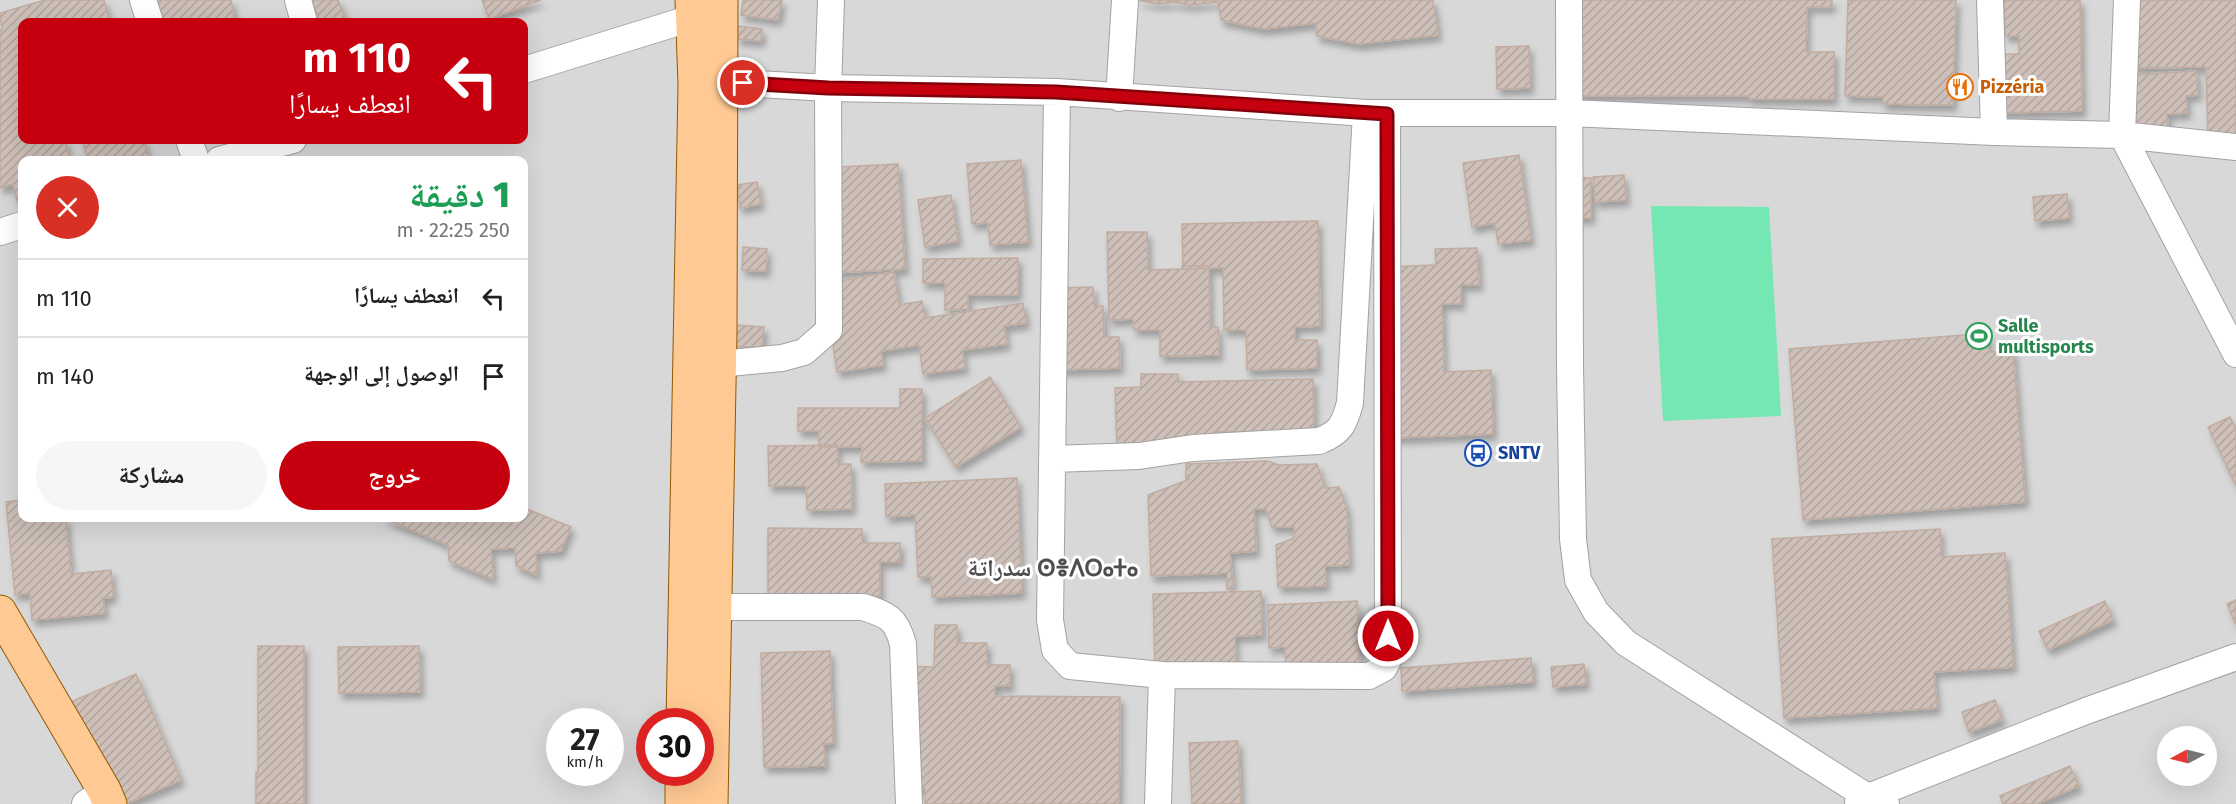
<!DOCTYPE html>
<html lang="ar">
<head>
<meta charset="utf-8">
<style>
  body { margin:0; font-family:"Fira Sans","Noto Naskh Arabic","Noto Sans Tifinagh",sans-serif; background:#f6f6f6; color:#202124; direction:rtl; height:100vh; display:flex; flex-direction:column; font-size:22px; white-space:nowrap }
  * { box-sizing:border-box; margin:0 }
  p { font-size:20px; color:#757577 }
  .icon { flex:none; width:33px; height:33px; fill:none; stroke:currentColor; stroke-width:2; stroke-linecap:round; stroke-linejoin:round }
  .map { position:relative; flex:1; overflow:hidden; direction:ltr }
  .sheet { position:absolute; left:18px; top:156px; width:510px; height:366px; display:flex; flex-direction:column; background:#fff; border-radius:12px; box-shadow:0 6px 24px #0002; direction:rtl }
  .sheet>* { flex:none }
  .guide { position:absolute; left:18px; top:18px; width:510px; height:126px; border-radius:12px; box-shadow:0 6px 24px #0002; direction:rtl; background:#c6000e; color:#fff; overflow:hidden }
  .needle { width:39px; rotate:263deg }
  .buttons { position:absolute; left:2157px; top:726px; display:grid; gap:12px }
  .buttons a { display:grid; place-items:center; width:60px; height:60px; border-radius:50%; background:#fff; box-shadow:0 6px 24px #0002; font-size:30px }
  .speed { position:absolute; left:546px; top:708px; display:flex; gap:12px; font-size:30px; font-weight:700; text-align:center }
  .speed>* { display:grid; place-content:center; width:78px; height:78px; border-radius:50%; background:#fff; box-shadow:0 6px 24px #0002; line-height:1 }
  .speed small { font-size:15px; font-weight:400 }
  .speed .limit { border:9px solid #d22; background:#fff; color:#111 }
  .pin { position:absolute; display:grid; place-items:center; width:51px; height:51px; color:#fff; margin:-26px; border:3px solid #fff; border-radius:50%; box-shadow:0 2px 6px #0007 }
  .me { position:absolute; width:66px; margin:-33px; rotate:0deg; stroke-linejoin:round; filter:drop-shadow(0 0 4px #0008) }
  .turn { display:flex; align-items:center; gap:21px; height:126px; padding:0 18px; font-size:27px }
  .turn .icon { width:78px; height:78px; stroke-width:2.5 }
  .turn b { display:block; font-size:42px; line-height:51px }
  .round { display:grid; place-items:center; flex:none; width:63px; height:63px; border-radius:32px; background:#f6f6f6 }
  .headline { display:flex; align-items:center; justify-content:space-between; height:102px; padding:0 18px }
  h1 { font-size:36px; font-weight:800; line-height:45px; color:#1e9e55 }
  .primary-button { display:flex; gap:12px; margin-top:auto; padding:12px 18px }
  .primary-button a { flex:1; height:69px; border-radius:36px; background:#c6000e; color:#fff; font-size:24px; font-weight:800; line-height:69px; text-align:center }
  .primary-button a+a { background:#f6f6f6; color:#202124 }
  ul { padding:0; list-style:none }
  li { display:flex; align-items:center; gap:18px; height:78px; padding:0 18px; border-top:2px solid #e0e0e0 }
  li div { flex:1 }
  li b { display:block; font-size:22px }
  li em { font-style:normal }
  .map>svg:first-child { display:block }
  .residential { fill:#d9d8d8; fill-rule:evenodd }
  .pitch { fill:#74e7b2 }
  .building { fill:url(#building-hatch); stroke:#c1aca0; stroke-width:1.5; filter:url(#shadow) }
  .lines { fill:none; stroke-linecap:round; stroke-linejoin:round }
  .street-casing { stroke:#a2a2a2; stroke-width:28 }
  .primary-casing { stroke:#925800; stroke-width:35 }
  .street { stroke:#fff; stroke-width:26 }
  .primary { stroke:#ffc993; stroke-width:33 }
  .route-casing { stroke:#810009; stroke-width:15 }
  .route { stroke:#c6000e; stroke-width:10 }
  .labels { text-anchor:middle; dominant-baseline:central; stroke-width:6; stroke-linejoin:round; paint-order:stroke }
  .food-label { font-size:18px; font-weight:bold; fill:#c56008; stroke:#fff; text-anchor:start }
  .leisure-label { font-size:18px; font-weight:bold; fill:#27864d; stroke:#fff; text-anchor:start }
  .transit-label { font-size:18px; font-weight:bold; fill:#164399; stroke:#fff; text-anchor:start }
  .district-label { font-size:24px; font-weight:bold; fill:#4e4e4e; stroke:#fff }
</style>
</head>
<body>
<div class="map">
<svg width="2236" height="804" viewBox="0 0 2236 804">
  <defs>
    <pattern id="building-hatch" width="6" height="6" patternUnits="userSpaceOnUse" patternTransform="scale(1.5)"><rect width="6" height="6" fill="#cec0b8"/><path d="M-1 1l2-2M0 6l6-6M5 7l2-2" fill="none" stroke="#b0a49e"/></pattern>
    <filter id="shadow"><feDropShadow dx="3.5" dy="6" stdDeviation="3" flood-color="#0004"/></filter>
  </defs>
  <rect width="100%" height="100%" fill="#eee8df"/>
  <path class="residential" d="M0,0H2236V804H0ZM22,22H524V140H22ZM22,160H524V518H22ZM560,722H610V772H560ZM650,722H700V772H650ZM2168,736H2206V776H2168Z"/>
  <path class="pitch" d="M1651,206L1769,207L1781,416L1663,421Z"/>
  <path class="building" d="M45,0H104L110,22H22V140H65L70,160H22V200L17,201L13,184L0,188V30H2L0,13Z
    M150,0H231L235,22H154Z
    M312,0H338L347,22H320Z
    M482,0H541L489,19Z
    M743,0H782L778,20L741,15Z
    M1137,0H1433L1438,35L1359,44L1317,36L1316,23L1264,29L1221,20L1218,2L1189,5L1174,2L1158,4Z
    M1573,0H1832V7H1807L1806,52H1834V99H1749V96H1573Z
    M1848,0H1956L1953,105L1883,104V97L1845,96Z
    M2004,0H2080L2082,111L1990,113L1988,54H2019V36H2005Z
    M2121,0H2236V139H2208L2206,67L2123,68Z
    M738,26L762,29L761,41L737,39Z
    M1529,46L1530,88L1497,89L1496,47Z
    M2196,71L2198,95L2186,96L2187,113L2167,114L2168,131L2134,133L2130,75Z
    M82,140H144L149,160H88Z
    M1519,155L1531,240L1498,244L1495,223L1472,227L1463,163Z
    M1021,160L1028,242L990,245L988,223L972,224L967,164Z
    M898,164L905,269L832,273L829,225L842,224L838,167Z
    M1624,175L1626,200L1595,202L1593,177Z
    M1571,177L1591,178V218H1571Z
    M757,182L761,204L740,208L737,185Z
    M2067,194L2069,218L2035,221L2033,197Z
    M951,195L958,241L925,247L918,200Z
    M1318,221L1320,326L1295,327V340H1317V368L1247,370L1246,330H1224L1223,268L1183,269L1182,224Z
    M1107,232H1147L1148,270L1182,269V266H1209L1210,327H1218L1219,355L1160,356V330H1134L1133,319L1109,320Z
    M743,247L767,249L766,271L742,270Z
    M1477,248L1479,285H1461V304H1442L1444,372L1491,370L1493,434L1391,438L1385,267L1436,265L1435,249Z
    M1018,258V295H968V309L945,310V283H923V259Z
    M894,272L899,305L922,301L925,318L1023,303L1026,323L1004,326L1007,344L962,350L965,368L923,374L919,345L881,351L883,365L837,372L828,312L831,282Z
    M1093,287L1094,306H1103L1104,337H1119L1120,368L1054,370L1052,288Z
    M735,325L764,327L762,348L733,346Z
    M1988,333L1989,352L2013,350L2025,502L1803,520L1789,349Z
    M1141,374H1178V382L1313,379L1314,430L1238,447L1237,432H1214V446L1117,448L1115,388L1141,387Z
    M990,377L1021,427L956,467L925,418Z
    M900,389H922V461L861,462L862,447H819V431H798V408H900Z
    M2230,417L2236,429V486L2208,427Z
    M837,445L838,464H851L852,509L807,510L806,486H769L768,446Z
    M1268,461L1278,465L1317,464L1325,488L1339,487L1347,509L1349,565L1325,566L1326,586L1278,587L1276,545L1294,538V527H1272L1266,509H1254L1256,551L1230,553L1233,589H1227V573L1151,576L1148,495L1190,479H1186V464Z
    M1017,478L1022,593L932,597L931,577H918L915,515L886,517L885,484Z
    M22,500V518H66L71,574L111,570L113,597L103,598L105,613L32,620L30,593L15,595L6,502Z
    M524,508L571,527L561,551L536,553L537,575L516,566L515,548L491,549L493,579L449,561L448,545L383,518H524Z
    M768,528L862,529V543H900V562H880V596L768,595Z
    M1940,529L1941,557L2005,553L2013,667L1934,672L1937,708L1784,718L1772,539Z
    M1261,591L1262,635L1235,636L1236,668L1155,670L1153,594Z
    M2236,600V622L2235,623L2227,604Z
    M1357,601L1360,672L1286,675L1285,647L1269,648L1268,605Z
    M2105,601L2113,620L2048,650L2039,631Z
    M935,625H957V643H987V665H1010V686H995V696L1120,697L1119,804H925V789H902V666L934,667Z
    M258,646H304V804H256V772L258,773Z
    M419,646L420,692L339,693L338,647Z
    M830,651L833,743L824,744L825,766L764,767L761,653Z
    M1531,658L1533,682L1402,691L1401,668Z
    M1584,664L1586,684L1553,687L1551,667Z
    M136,674L181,780L125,804L70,702Z
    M1995,700L2002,720L1969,732L1962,712Z
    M1238,741L1241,804H1192L1189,743Z
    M2070,766L2079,786L2037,804H2003L2000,796Z"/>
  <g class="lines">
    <defs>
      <path id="street" d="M143,0L150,22
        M298,0L304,22
        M1569,0L1570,367L1573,539L1578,580L1596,612L1626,643L1866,796L1886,804
        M1990,0L1994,132
        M2127,0L2122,135L2236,354
        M524,70L692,18
        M722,82L828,88L1057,92L1366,113H1570L1994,132L2122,135L2236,147
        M1057,92L1050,620L1055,650L1070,666L1162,675
        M1119,98L1125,0
        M189,140L196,160
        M219,160L293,140
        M0,232L22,225
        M719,364L782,358L804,352L829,330L828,88L831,0
        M1052,459L1139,456L1193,448L1319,441C1340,433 1344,425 1350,403L1366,113
        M714,607H863C888,615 896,618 903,644L909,804
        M1858,801L2086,711L2236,657
        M85,804L104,790
        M1158,804L1162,675L1369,676L1384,668L1388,660L1387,114"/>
      <path id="primary" d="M0,612L104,790L110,804
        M683,722L695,85L692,0
        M682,804V772
        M711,804L720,333L721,0"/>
    </defs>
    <use href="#street" class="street-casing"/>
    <use href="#primary" class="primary-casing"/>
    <use href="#street" class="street"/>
    <use href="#primary" class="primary"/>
  </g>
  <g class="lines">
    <defs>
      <path id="route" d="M743,83L828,88L1056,92L1387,114L1388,636"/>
    </defs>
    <use href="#route" class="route-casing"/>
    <use href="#route" class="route"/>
  </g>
  <defs>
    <symbol id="restaurant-ring" viewBox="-11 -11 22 22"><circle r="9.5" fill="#fff" stroke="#e8710a" stroke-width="1.5"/><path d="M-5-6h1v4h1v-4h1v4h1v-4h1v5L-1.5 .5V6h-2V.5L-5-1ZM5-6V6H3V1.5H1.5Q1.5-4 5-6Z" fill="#e8710a"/></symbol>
    <symbol id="stadium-ring" viewBox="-11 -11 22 22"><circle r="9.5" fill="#fff" stroke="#2e9e5b" stroke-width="1.5"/><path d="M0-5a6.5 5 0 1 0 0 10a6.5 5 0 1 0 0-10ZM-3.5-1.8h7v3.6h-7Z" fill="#2e9e5b"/></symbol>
    <symbol id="bus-ring" viewBox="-11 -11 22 22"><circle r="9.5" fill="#fff" stroke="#1a4fb4" stroke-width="1.5"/><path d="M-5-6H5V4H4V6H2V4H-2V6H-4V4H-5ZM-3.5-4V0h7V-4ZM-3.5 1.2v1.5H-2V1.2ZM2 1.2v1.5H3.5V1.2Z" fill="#1a4fb4"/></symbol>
  </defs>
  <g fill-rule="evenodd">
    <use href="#restaurant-ring" x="1945" y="72" width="30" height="30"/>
    <use href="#stadium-ring" x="1964" y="321" width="30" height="30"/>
    <use href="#bus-ring" x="1463" y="438" width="30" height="30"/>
  </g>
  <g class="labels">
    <g class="food-label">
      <text x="1980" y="87">Pizzéria</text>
    </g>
    <g class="leisure-label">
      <text x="1998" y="326">Salle<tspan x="1998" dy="21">multisports</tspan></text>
    </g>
    <g class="transit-label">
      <text x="1498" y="453">SNTV</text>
    </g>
    <g class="district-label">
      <text x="1053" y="568">سدراتة ⵙⴻⴷⵔⴰⵜⴰ</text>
    </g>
  </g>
</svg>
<div class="buttons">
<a><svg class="needle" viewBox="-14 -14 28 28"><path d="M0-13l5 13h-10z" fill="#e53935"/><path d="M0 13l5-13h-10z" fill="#757577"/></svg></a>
</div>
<div class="speed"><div>27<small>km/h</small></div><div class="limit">30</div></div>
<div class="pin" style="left:743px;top:83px;background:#d93025"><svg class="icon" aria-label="arrive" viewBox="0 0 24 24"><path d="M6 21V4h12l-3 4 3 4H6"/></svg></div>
<svg class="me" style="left:1388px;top:636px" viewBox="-20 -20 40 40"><circle r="17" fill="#c6000e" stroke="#fff" stroke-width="3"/><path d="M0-11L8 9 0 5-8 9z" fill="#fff"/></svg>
<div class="guide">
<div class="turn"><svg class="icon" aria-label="left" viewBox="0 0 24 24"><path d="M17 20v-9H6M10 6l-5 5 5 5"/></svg><div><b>110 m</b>انعطف يسارًا</div></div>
</div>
<section class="sheet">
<div class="headline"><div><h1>1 دقيقة</h1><p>250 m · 22:25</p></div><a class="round" style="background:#d93025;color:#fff"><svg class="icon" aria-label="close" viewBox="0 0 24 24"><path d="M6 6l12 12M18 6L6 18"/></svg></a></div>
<ul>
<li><svg class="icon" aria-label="left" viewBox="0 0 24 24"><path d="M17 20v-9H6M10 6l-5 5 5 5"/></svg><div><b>انعطف يسارًا</b></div><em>110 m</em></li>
<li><svg class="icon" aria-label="arrive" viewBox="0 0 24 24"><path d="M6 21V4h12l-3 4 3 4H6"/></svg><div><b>الوصول إلى الوجهة</b></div><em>140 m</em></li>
</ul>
<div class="primary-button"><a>خروج</a><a>مشاركة</a></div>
</section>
</div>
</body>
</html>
